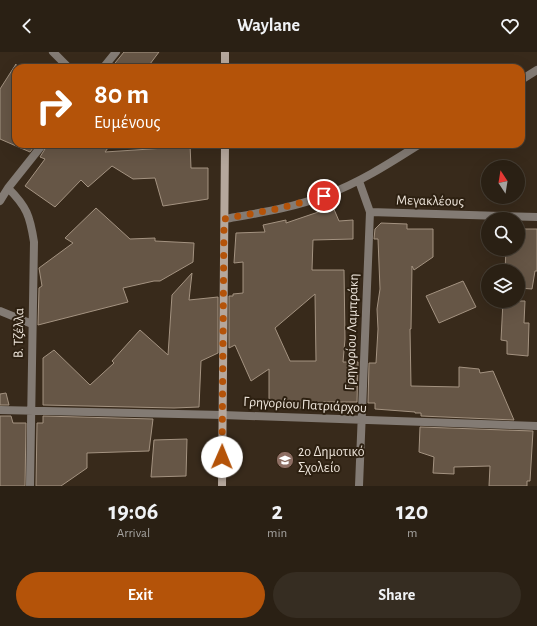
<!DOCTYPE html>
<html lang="en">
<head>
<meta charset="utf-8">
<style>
  body { margin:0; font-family:"Alegreya Sans",sans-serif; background:#362d22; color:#f1f3f6; height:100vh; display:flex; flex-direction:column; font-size:15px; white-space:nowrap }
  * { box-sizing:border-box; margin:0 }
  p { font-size:13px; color:#a5a3a0 }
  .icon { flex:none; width:22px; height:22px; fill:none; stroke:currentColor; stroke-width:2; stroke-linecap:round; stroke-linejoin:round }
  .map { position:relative; height:434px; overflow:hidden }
  .details { display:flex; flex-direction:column; background:#2a2014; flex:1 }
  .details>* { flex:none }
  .guide { position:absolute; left:12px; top:12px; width:513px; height:84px; border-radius:12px; box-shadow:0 4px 16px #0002,0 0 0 1px #463e34; background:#b45309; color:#fff; overflow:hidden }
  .needle { width:26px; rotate:348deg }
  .fabs { position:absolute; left:481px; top:108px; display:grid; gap:8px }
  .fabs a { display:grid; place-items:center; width:44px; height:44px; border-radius:50%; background:#2a2014; box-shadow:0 4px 16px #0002,0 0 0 1px #463e34; font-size:20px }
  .pin { position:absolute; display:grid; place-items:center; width:34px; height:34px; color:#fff; margin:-17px; border:2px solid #fff; border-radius:50%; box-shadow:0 1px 4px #0007 }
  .me { position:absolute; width:44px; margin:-22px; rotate:1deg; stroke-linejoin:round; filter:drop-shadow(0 0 3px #0008) }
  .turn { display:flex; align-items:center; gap:14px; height:84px; padding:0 16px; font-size:18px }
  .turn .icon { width:52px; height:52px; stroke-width:2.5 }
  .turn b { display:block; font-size:28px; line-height:34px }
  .eta { display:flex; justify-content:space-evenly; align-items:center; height:68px; text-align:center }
  .eta b { font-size:24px; font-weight:700; line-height:28px }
  .primary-button { display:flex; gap:8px; margin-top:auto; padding:8px 16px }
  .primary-button a { flex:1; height:46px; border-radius:24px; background:#b45309; color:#fff; font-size:16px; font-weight:700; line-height:46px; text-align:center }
  .primary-button a+a { background:#362d22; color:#f1f3f6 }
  header { display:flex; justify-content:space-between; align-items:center; height:52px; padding:0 16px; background:#2a2014; font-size:18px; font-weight:700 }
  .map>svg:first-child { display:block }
  .building { fill:#665646; stroke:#a49381; fill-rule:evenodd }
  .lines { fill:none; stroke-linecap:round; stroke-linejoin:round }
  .street { stroke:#837b74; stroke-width:8 }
  .secondary { stroke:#b5a79c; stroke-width:8 }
  .route { stroke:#b45309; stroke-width:7; stroke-dasharray:0 12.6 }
  .labels { text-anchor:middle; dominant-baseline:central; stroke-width:4; stroke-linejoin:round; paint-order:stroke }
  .street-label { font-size:14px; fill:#eee5db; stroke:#2d2011 }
  .poi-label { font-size:14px; fill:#eee5db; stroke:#2d2011; text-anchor:start }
</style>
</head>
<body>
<header><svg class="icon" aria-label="back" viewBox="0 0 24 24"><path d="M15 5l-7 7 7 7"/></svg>Waylane<svg class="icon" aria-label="heart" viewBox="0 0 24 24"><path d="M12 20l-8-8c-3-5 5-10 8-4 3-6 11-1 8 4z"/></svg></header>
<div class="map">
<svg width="537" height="434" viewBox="0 0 537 434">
  <rect width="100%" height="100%" fill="#382a1b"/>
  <path class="building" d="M124,0H159L147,16H111Z
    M16,12V92H36L30,100L0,87V37Z
    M48,92H111L105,100L165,96V92H190L191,116H208V147L163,154L155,126L133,127L112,114L88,135L81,128L55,155L25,134L45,107L40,105Z
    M333,155L339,169L353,168V187L313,188L312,218H344L345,287L343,310H358L357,350H301V356L269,355V317L251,329L235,293L229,296V244H233V242L243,241V210L234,211L236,181L265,180L263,173L286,168V171ZM315,242L316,309H290L275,276Z
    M96,156L130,187L155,186V189L194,191L193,210L160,229H154L123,236L128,250L38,273L39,236L42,234L39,216L73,191L65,186Z
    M381,171L407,172V177H433V205L414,218L412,214L411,277H410L411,334L459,335V315L479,317L480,321L493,319L514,368L421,364V361H415V360L375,357V351H368L369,311H376L378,277L377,257L380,237L378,187H374L375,177Z
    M518,177H537V219H535L532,237L518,236V219H505L506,197H518Z
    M192,221L189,248L218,245V301L201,309L199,355L174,356L43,353V306L54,298L90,333L114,311L112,309L140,278L168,303L172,243Z
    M463,229L476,255L439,271L426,244Z
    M503,249H525L524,271H529L528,304L507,302V289L501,288Z
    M6,341L9,353H0V342Z
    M0,364H11L13,371H26L25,434H0Z
    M43,364L153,367L149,399L87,401V416L61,434H36L37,371H43Z
    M420,375L533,379L530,429H527V434H489L490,414L454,415V422L433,421L434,405L419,400Z
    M187,387L186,424L151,425L154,388Z"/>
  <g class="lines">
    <path class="street" d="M53,0L69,16
      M103,16L116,0
      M521,28L537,18
      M359,129L370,160L359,434
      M8,136C27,155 30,164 34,190L30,434
      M0,149L8,136L43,92
      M370,160L537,165
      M225,167C259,161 293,156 326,143C359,131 390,111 420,92
      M0,259L32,272
      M0,358L223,363L537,374"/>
    <path class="secondary" d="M225,16V0
      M222,434L225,92"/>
  </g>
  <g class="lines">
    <path class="route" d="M222,405L224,167L281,156L324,144"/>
  </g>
  <defs>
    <symbol id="school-disc" viewBox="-11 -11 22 22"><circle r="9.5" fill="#8d6e63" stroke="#2d2011"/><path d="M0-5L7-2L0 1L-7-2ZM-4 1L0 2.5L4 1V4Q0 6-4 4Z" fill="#fff"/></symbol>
  </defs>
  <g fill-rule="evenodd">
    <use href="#school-disc" x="275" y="398" width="20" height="20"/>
  </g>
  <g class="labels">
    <g class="street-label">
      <text transform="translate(430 149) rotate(1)">Μεγακλέους</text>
      <text transform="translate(352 280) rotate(-88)">Γρηγορίου Λαμπράκη</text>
      <text transform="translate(19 281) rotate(-89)">Β. Τζέλλα</text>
      <text transform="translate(305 353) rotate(3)">Γρηγορίου Πατριάρχου</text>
    </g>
    <g class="poi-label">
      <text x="298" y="400">2ο Δημοτικό<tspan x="298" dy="16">Σχολείο</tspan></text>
    </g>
  </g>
</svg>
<div class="fabs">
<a><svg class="needle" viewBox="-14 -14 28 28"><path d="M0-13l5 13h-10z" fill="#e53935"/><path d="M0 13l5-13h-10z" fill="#a5a3a0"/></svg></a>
<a><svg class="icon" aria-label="search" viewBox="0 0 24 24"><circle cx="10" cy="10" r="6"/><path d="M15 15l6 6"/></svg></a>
<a><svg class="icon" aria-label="layers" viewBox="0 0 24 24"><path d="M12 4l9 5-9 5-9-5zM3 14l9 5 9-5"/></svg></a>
</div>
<div class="pin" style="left:324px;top:144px;background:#d93025"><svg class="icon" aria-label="arrive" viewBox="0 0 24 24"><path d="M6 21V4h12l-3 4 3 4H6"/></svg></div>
<svg class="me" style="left:222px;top:405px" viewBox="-20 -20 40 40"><circle r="19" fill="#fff"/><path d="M0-13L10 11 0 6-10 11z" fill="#b45309"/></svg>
<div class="guide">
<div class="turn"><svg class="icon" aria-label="right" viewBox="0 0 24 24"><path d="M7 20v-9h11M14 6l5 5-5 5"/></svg><div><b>80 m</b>Ευμένους</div></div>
</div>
</div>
<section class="details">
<div class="eta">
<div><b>19:06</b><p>Arrival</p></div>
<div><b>2</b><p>min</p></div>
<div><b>120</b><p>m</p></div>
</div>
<div class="primary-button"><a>Exit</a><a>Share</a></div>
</section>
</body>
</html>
